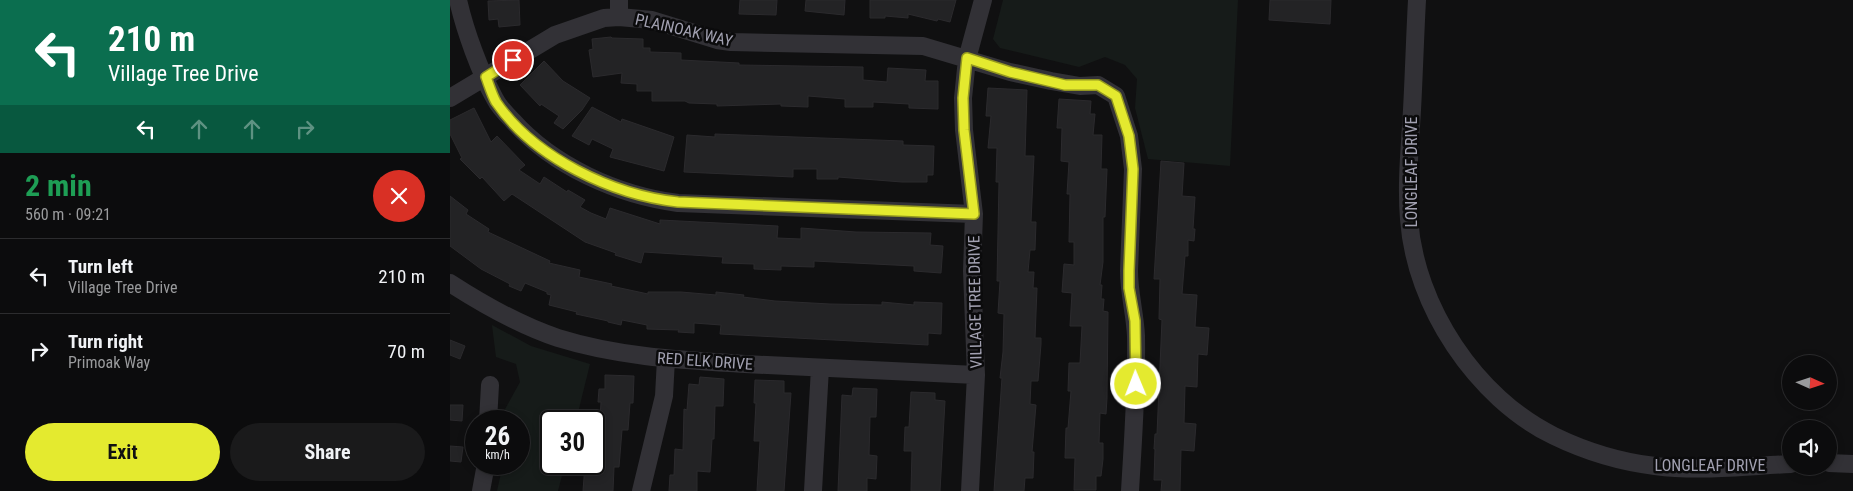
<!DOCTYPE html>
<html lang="en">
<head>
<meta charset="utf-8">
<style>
  body { margin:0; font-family:"Roboto Condensed",sans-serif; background:#1a1a1b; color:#f1f3f6; height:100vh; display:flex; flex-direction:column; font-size:19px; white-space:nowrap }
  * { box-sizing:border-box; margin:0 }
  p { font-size:16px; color:#9a9b9d }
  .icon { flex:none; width:28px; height:28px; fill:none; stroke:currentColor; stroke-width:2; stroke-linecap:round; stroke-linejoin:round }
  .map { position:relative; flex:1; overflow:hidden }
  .side { display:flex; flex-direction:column; background:#0c0c0d; width:450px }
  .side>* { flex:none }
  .guide { background:#0b6e4f; color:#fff; overflow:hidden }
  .needle { width:32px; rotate:93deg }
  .controls { position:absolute; left:1332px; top:355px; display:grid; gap:10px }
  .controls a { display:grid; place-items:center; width:55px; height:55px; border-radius:50%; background:#0c0c0d; box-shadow:0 2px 8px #0003,0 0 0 1px #2c2c2e; font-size:25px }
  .speed { position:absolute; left:15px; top:410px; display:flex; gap:10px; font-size:25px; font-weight:700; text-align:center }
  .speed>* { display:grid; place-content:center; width:65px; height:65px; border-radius:50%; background:#0c0c0d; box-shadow:0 2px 8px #0003,0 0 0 1px #2c2c2e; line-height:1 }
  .speed small { font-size:12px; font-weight:400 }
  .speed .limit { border:2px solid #111; border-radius:8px; background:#fff; color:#111 }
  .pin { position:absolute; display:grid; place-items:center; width:42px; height:42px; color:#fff; margin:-21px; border:2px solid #fff; border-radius:50%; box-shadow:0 1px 5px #0007 }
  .me { position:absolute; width:55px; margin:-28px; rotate:359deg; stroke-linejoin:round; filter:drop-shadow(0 0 4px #0008) }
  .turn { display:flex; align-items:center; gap:18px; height:105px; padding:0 25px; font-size:22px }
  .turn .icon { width:65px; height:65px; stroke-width:2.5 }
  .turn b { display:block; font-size:35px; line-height:42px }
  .lanes { display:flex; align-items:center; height:48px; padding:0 25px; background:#0003; justify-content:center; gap:25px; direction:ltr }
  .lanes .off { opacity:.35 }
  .round { display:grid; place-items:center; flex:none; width:52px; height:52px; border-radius:26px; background:#1a1a1b }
  .overview { display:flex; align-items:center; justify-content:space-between; height:85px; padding:0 25px }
  h1 { font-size:30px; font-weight:700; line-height:38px; color:#1e9e55 }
  .cta { display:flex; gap:10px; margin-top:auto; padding:10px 25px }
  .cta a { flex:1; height:58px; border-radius:30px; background:#e4ea2f; color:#111; font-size:20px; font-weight:700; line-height:58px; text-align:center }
  .cta a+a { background:#1a1a1b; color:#f1f3f6 }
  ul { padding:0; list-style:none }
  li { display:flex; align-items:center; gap:15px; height:75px; padding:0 25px; border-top:1px solid #2c2c2e }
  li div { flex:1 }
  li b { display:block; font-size:19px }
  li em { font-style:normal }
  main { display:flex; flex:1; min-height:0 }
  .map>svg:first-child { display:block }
  .green { fill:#161b19 }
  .building { fill:#232325; stroke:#2b2a2d }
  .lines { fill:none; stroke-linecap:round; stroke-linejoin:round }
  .minor { stroke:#323136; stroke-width:18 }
  .route-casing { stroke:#94981f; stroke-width:12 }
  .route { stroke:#e4ea2f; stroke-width:9 }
  .labels { text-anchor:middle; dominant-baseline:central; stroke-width:5; stroke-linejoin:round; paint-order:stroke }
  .street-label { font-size:16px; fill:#a2a1b1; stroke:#0b0b0c }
</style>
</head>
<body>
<main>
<section class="side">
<div class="guide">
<div class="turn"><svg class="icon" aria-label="left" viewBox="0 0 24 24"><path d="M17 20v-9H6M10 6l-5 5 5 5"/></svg><div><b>210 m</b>Village Tree Drive</div></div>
<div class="lanes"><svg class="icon" aria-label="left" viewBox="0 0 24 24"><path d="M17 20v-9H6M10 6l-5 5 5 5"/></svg><svg class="icon off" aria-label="ahead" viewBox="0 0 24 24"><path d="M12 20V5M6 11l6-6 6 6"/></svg><svg class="icon off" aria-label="ahead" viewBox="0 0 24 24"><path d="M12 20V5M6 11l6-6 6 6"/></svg><svg class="icon off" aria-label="right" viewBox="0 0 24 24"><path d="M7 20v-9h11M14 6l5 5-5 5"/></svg></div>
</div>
<div class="overview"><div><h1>2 min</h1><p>560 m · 09:21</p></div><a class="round" style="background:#d93025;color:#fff"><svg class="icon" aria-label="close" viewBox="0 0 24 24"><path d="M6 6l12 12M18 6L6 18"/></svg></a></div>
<ul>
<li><svg class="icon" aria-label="left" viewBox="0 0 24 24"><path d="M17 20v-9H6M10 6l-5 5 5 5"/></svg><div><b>Turn left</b><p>Village Tree Drive</p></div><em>210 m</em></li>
<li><svg class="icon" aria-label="right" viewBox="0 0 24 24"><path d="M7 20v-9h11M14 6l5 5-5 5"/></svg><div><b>Turn right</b><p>Primoak Way</p></div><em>70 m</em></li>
</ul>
<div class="cta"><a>Exit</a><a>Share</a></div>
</section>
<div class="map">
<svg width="1403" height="491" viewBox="0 0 1403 491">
  <rect width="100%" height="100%" fill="#101011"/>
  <path class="green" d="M553,0H788L780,166L698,159L685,108L687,79L675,65L655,57L629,67L550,48L543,39Z
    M42,325L81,346L140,364L126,421H101V464H115L108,491H47L53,464H69V421H54V411L70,382L66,364L46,357Z"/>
  <path class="building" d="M69,0L70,25L49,27L48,19L39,20L38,1Z
    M290,0H327L326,15L289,14Z
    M356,0H395L394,15L355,11Z
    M420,0H506L500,22L488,19L487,21L458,14V18L435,16V18H420Z
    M820,0H881L880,24L819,20Z
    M161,37L162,38L193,39V48H200V52L231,53V60L289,63V65L413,67V80L437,82L438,68L476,70L475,81H488V109L459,108V104L423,102V107H395V99L358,96V107L331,106V104L267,106V104L239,103L235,101H202V91H187V84L171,83L172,73L143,77L139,50L143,49L142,39Z
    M94,61L113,81L140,98L132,110L113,129L104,123L109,116L91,104L90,106L70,85Z
    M538,88L577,90L575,156H584L581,222H586L585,250H580L578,272H584L583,288H587L585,338H591V344L588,381H581L580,404L586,405L582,452H584L583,478H575L574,491H544L552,378H550L553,352L554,314L548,313L550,281H547L549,182H546L547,148H538L541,116H536Z
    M609,99L641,101L640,114H645L643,135H652L651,169H657L655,217H653V262L650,285H652L651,299H654L653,311L658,312L657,398L656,414L650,413L649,443H653V459L651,476H646V490H624L625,458H615L616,428H618L621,391H618L619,363H630L632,326H620L622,293L612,292L614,264L624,265V242H619L620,194H617L619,162L611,161L612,128H607Z
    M142,107L171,122L172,119L224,137L214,171L160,157L163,149L142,139L139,145L122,136Z
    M24,108L41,142L47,136L75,165L69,170L90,184L94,177L117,192L118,190L135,200L130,207L141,213L156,219L160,208L210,224V220L328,226L327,238L351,239V228L406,232L481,233L480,245L493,246L491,273L464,271V266L364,261V267L331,266V270L304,269V264L272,263L273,257L194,252L191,263L165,255L166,253L135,242L62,194L54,201L32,177L30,179L10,159L12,158L0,134V120Z
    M265,134L453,141V145L484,146L483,175H477V182H452L388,177V179H367V169H343V177L234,172L237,135L265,137Z
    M711,161L734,163L732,196L745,197L743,229H745L744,241L738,240V256H735L732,294L747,295L745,327L759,328L757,355L748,354L747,387L735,386L734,423L746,424L744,451L731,450L730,491H711L712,480H704L705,449H704L705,434H707L712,320L709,319L710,279H704Z
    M0,196L18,210L16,214L39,229L38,232L100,261L99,263L130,270L129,277L162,284L161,286L198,294V292H231L266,295V292L294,295L293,297L325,301L380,304L432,305V302L464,305V302L492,303L491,334L478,333V345L270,334L271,325L244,323V333L228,332L229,330L197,329V325L172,320L171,325L158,322V321L126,314L127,312L99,305L101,295L97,294V292L75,283L71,291L59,286L60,284L31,269L0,246Z
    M0,340L15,346L10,359L0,355Z
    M155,375L184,376L183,403H180L178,430H172L169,467H164L163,491H133L135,464H144V438H149L151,402H148L149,389H155Z
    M250,377L274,379L273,406H265L264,439H262L260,472L247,471V491H219L220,475H224L225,449L233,450L234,409L237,410L239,384L249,385Z
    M305,380L334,381V393H341L334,491H307L310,441H304L306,403H304Z
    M403,388L427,389L426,417H420L419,455L427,456L426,479L417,478V491H388L392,395L402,396Z
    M461,392L485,393V400L495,401L490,491H461L462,451H454L455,427H459Z
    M0,405H13L12,421L0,420Z
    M0,446L13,447L11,462L0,461Z"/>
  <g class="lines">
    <path class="minor" d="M8,0C15,31 30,72 45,99C49,107 56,114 62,120C103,166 167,195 228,203L524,214
      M169,0V17
      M967,0C965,36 964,73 962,110C960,146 956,183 959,219C965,306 1026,398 1104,436C1135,451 1171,462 1205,466C1249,472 1297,466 1341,464
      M0,98L105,35L154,18L169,17L202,20L267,40L281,42L473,46L560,72L601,81L630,86L648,85L666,96L679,136L683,169L679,271C679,293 685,314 686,336C687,388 683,439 680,491
      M0,283C34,305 69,325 108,338C169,357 232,360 295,364C372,368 449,371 526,375
      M38,421L40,385
      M1379,463L1403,464
      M31,491L36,464
      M191,491L214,396L216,359
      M363,491L370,368
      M520,491L526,375L522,271L524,214L514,130L513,98L517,59L533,0"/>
  </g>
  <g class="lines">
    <defs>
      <path id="route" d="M63,60L36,77C39,85 42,95 46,102C84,158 163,195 228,202L524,214L514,130L513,98L517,58L560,72L615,85H648L666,96L679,136L683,169L679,271V288L685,321L686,384"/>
    </defs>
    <use href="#route" class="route-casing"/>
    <use href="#route" class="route"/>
  </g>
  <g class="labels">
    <g class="street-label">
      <text transform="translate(234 30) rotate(13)">PLAINOAK WAY</text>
      <text transform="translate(961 172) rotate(-90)">LONGLEAF DRIVE</text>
      <text transform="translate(525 302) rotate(-91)">VILLAGE TREE DRIVE</text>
      <text transform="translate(255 361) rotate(4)">RED ELK DRIVE</text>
      <text x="1260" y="465">LONGLEAF DRIVE</text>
    </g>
  </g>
</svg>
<div class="controls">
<a><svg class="needle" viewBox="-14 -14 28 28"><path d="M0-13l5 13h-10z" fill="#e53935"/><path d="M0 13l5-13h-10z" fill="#9a9b9d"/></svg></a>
<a><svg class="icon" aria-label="sound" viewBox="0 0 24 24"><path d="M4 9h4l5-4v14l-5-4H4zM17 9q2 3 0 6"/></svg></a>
</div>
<div class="speed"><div>26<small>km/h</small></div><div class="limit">30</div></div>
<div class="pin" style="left:63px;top:60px;background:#d93025"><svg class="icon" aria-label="arrive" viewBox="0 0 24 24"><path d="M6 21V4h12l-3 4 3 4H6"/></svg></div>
<svg class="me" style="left:686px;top:384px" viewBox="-20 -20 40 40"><circle r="17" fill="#e4ea2f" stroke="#fff" stroke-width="3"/><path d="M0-11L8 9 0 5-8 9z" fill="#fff"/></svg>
</div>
</main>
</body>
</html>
